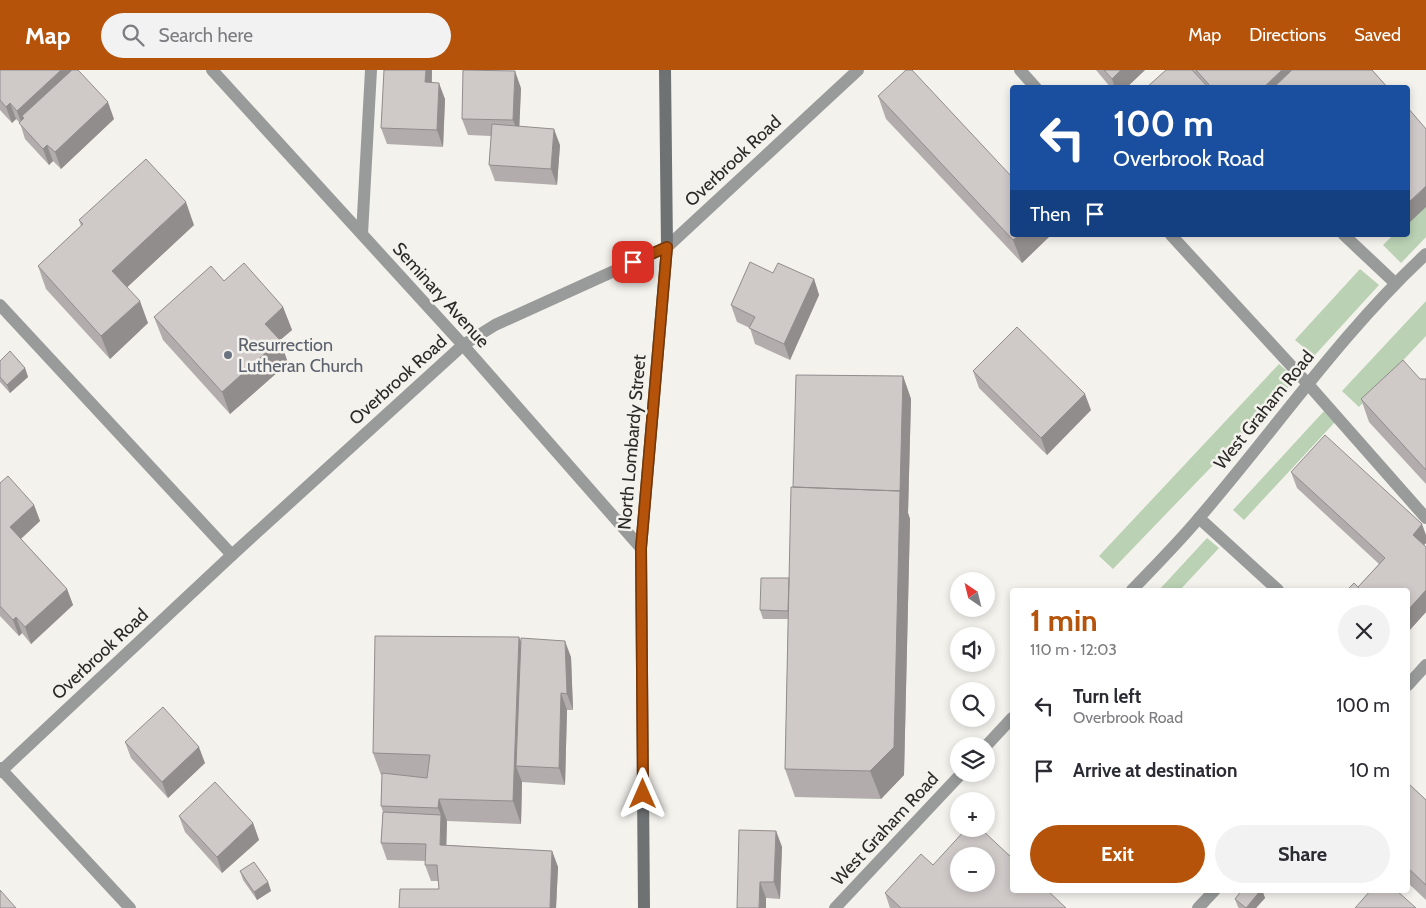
<!DOCTYPE html>
<html lang="en">
<head>
<meta charset="utf-8">
<style>
  body { margin:0; font-family:Cabin,sans-serif; background:#f2f2f3; color:#2b2b33; height:100vh; display:flex; flex-direction:column; font-size:19px; white-space:nowrap }
  * { box-sizing:border-box; margin:0 }
  p { font-size:16px; color:#7c7c81 }
  .icon { flex:none; width:28px; height:28px; fill:none; stroke:currentColor; stroke-width:2; stroke-linecap:round; stroke-linejoin:round }
  .map { position:relative; flex:1; overflow:hidden }
  .sheet { position:absolute; left:1010px; top:518px; width:400px; height:305px; display:flex; flex-direction:column; background:#fff; border-radius:5px; box-shadow:0 2px 8px #0003 }
  .sheet>* { flex:none }
  .guide { position:absolute; left:1010px; top:15px; width:400px; height:152px; border-radius:5px; box-shadow:0 2px 8px #0003; background:#1a4fa0; color:#fff; overflow:hidden }
  .needle { width:32px; rotate:325deg }
  .controls { position:absolute; left:950px; top:502px; display:grid; gap:10px }
  .controls a { display:grid; place-items:center; width:45px; height:45px; border-radius:50%; background:#fff; box-shadow:0 2px 8px #0003; font-size:25px }
  .pin { position:absolute; display:grid; place-items:center; width:42px; height:42px; color:#fff; margin:-21px; border-radius:10px; box-shadow:0 2px 8px #0006 }
  .me { position:absolute; width:55px; margin:-28px; rotate:0deg; stroke-linejoin:round; filter:drop-shadow(0 0 4px #0008) }
  .turn { display:flex; align-items:center; gap:18px; height:105px; padding:0 20px; font-size:22px }
  .turn .icon { width:65px; height:65px; stroke-width:2.5 }
  .turn b { display:block; font-size:35px; line-height:42px }
  .then { display:flex; align-items:center; height:48px; padding:0 20px; background:#0003; gap:10px; font-size:19px }
  .round { display:grid; place-items:center; flex:none; width:52px; height:52px; border-radius:26px; background:#f2f2f3 }
  .head { display:flex; align-items:center; justify-content:space-between; height:85px; padding:0 20px }
  h1 { font-size:30px; font-weight:800; line-height:38px; color:#b45309 }
  .primary-button { display:flex; gap:10px; margin-top:auto; padding:10px 20px }
  .primary-button a { flex:1; height:58px; border-radius:30px; background:#b45309; color:#fff; font-size:20px; font-weight:800; line-height:58px; text-align:center }
  .primary-button a+a { background:#f2f2f3; color:#2b2b33 }
  ul { padding:0; list-style:none }
  li { display:flex; align-items:center; gap:15px; height:65px; padding:0 20px }
  li div { flex:1 }
  li b { display:block; font-size:19px }
  li em { font-style:normal }
  header { display:flex; align-items:center; gap:30px; box-sizing:border-box; height:70px; padding:0 25px; background:#b45309; color:#fff }
  header strong { font-size:24px }
  nav { display:flex; gap:28px; margin-inline-start:auto; font-size:18px }
  .search { width:350px; height:45px; background:#f2f2f3; display:flex; align-items:center; gap:12px; box-sizing:border-box; padding:0 18px; border-radius:28px; color:#7c7c81; font-size:19px }
  .map>svg:first-child { display:block }
  .green { fill:#bad1b3 }
  .lines { fill:none; stroke-linecap:round; stroke-linejoin:round }
  .service { stroke:#999b9b; stroke-width:12 }
  .minor { stroke:#999b9b; stroke-width:12 }
  .tertiary { stroke:#999b9b; stroke-width:12 }
  .secondary { stroke:#6e7272; stroke-width:12 }
  .wall { fill:#b2adac }
  .shaded-wall { fill:#918d8c }
  .building { fill:#cfc9c8; stroke:#918d8c; fill-rule:evenodd }
  .route-casing { stroke:#753606; stroke-width:12 }
  .route { stroke:#b45309; stroke-width:9 }
  .worship-dot { fill:#6b7280; stroke:#f4f2ed; stroke-width:2 }
  .labels { text-anchor:middle; dominant-baseline:central; stroke-width:5; stroke-linejoin:round; paint-order:stroke }
  .street-label { font-size:18px; fill:#2b2a28; stroke:#f4f2ed }
  .worship-label { font-size:18px; fill:#5b616d; stroke:#f4f2ed; text-anchor:start }
</style>
</head>
<body>
<header>
<strong>Map</strong>
<div class="search"><svg class="icon" aria-label="search" viewBox="0 0 24 24"><circle cx="10" cy="10" r="6"/><path d="M15 15l6 6"/></svg>Search here</div>
<nav><a>Map</a><a>Directions</a><a>Saved</a></nav>
</header>
<div class="map">
<svg width="1426" height="838" viewBox="0 0 1426 838">
  <rect width="100%" height="100%" fill="#f4f2ed"/>
  <path class="green" d="M1426,131V167L1401,193L1383,175L1393,165H1408V150Z
    M1360,199L1379,215L1314,286L1295,270Z
    M1426,231V266L1359,337L1342,321Z
    M1279,294L1296,309L1113,499L1099,486Z
    M1324,341L1335,352L1244,450L1233,440Z
    M1207,468L1219,478L1180,520H1159Z"/>
  <g class="lines">
    <path class="service" d="M1020,0L1036,18
      M362,164L371,0
      M1171,165L1307,313L1426,448
      M1344,165L1395,213
      M0,235L232,485
      M1199,448L1278,520
      M1408,615L1426,595
      M1198,838L1215,820"/>
    <path class="minor" d="M212,0L463,275L641,478
      M1132,520C1155,496 1178,473 1199,448C1275,360 1341,263 1426,184
      M986,676L1012,648
      M0,698L130,838
      M835,838L961,704"/>
    <path class="tertiary" d="M0,702L232,485L463,275L495,255L667,177L858,0"/>
    <path class="secondary" d="M644,838L641,478L667,177L665,0"/>
  </g>
  <path class="wall" d="M0,0L114,49L61,99L53,91L49,95L25,69L20,53L16,49L12,53L0,40Z
    M384,0H432V12L445,29L443,77L387,74L381,58Z
    M1096,0H1145L1126,18H1111Z
    M1166,0H1372L1388,18H1146Z
    M521,18L519,56L560,75L557,115L495,111L489,95L491,66L468,65L462,49Z
    M878,26L1012,165H1051L1022,193L886,49Z
    M79,150L194,155L127,217L148,253L110,289L46,219L38,196L81,156Z
    M773,203L814,209L819,225L790,290L755,274L750,258L737,252L731,235Z
    M283,237L292,260L280,270L288,293L230,344L163,270L154,247Z
    M0,291L25,298L28,307L10,323L0,312Z
    M973,301L1091,340L1047,385L979,318Z
    M903,306L911,329L908,443L910,449L904,705L881,729L795,727L785,699L788,549H763L760,540L789,508L793,417Z
    M1426,309V414L1369,352L1361,329Z
    M1291,402L1426,465V473L1424,475L1426,542L1408,562V520L1358,517L1379,494L1297,418Z
    M0,413L34,435L40,451L21,469L67,519L73,535L31,574L22,563L19,566L0,546Z
    M519,567L521,572L571,587L573,640H567L565,715L522,712L521,754L447,751L446,775L552,781L558,797L556,838H399L439,819V811H431L425,795V791L387,790L381,773L383,742L381,736L382,705H381L373,683Z
    M125,672L205,693L168,728L131,688Z
    M1408,713L1426,730V830L1408,813Z
    M179,746L253,753L259,770L222,803L185,762Z
    M776,761L782,777L780,829L766,828L737,838Z
    M933,795L1066,838H890L885,823Z
    M240,801L268,812L271,821L257,830L243,810Z
    M1242,820H1262L1265,828L1256,838H1239L1238,837L1235,829Z"/>
  <path class="shaded-wall" d="M61,0H74L22,46L26,54L23,57L17,41Z
    M426,0H432L431,28L425,12Z
    M1121,0H1145L1126,18H1115L1112,9Z
    M1282,0H1315L1296,18H1263Z
    M515,1L521,18L519,66L513,50Z
    M439,13L445,29L443,77L437,60Z
    M108,32L114,49L61,99L55,82Z
    M10,33L16,49L12,53L6,37Z
    M554,59L560,75L557,115L551,99Z
    M47,75L53,91L49,95L43,79Z
    M1426,116V137L1408,154V133Z
    M186,132L194,155L120,224L112,201Z
    M1019,165H1051L1022,193L1013,170Z
    M814,209L819,225L790,290L784,274Z
    M140,231L148,253L110,289L101,266Z
    M283,237L292,260L279,271L280,270L288,293L230,344L222,322L265,254Z
    M25,298L28,307L10,323L7,315Z
    M903,306L911,329L908,443L910,449L904,705L881,729L870,701Z
    M1085,324L1091,340L1047,385L1041,368Z
    M34,435L40,451L16,473L10,457Z
    M1422,454L1426,465V473L1418,481L1413,465Z
    M67,519L73,535L31,574L25,557Z
    M1426,520V542L1408,562V540Z
    M16,547L22,563L19,566L13,550Z
    M519,567L527,590L516,696L522,712L521,754L513,731Z
    M565,571L571,587L573,640L567,624Z
    M561,623L567,640L565,715L559,698Z
    M199,677L205,693L168,728L162,712Z
    M439,729L447,751L446,791L440,775L441,745L438,738Z
    M253,753L259,770L222,803L217,787Z
    M776,761L782,777L780,829L774,812Z
    M552,781L558,797L556,838H550Z
    M268,812L271,821L257,830L254,822Z
    M760,812L766,828V838H759Z
    M1261,820H1262L1265,828L1256,838H1246Z"/>
  <path class="building" d="M0,0H61L17,41L10,33L6,37L0,30Z
    M72,0H78L108,32L55,82L47,75L43,79L19,53L24,48L22,46Z
    M384,0H426L425,12L439,13L437,60L381,58Z
    M463,0L515,1L513,50L462,49Z
    M906,0H912L1012,107V165H1019L1013,170L878,26Z
    M1104,0H1121L1112,9Z
    M1166,0H1192L1209,18H1146Z
    M1196,0H1282L1263,18H1212Z
    M1292,0H1372L1388,18H1273Z
    M1408,38L1426,59V116L1408,133Z
    M492,54L554,59L551,99L489,95Z
    M146,89L186,132L112,201L140,231L101,266L38,196L83,154L79,150Z
    M750,192L773,203L778,193L814,209L784,274L749,258L755,247L731,235Z
    M244,193L283,237L265,254L280,270L222,322L154,247L211,196L224,211Z
    M1017,257L1085,324L1041,368L973,301Z
    M10,281L25,298L7,315L0,307V291Z
    M1403,290L1420,309H1426V400L1361,329Z
    M796,305L903,306L900,421L793,417Z
    M1325,365L1422,454L1413,465L1426,477V520L1408,540V520H1361L1358,517L1385,488L1291,402Z
    M8,406L34,435L10,457L67,519L25,557L16,547L13,550L0,536V413Z
    M791,417L900,421L894,677L870,701L785,699Z
    M761,508H789L788,541L760,540Z
    M1354,513L1361,520H1347Z
    M375,566L519,567L513,731L439,729L438,738L381,736L382,703L427,708L430,685L373,683Z
    M521,568L565,571L567,624L561,623L559,698L516,696Z
    M163,637L199,677L162,712L125,672Z
    M215,712L253,753L217,787L179,746Z
    M1408,713L1426,730V815L1408,798Z
    M383,742L441,745L440,775L552,781L550,838H399L400,819H439L437,795H425L426,774L381,773Z
    M966,759H981L1012,788V820H1047L1066,838H901L885,823L921,784L933,795ZM959,786H986V814H959Z
    M739,760L776,761L774,812H760L759,838H737Z
    M254,792L268,812L254,822L240,801Z
    M0,820L16,838H0Z
    M1242,820H1261L1246,838L1235,829Z
    M1371,820H1396L1416,838H1355Z"/>
  <g class="lines">
    <defs>
      <path id="route" d="M633,192L667,177L641,478L643,724"/>
    </defs>
    <use href="#route" class="route-casing"/>
    <use href="#route" class="route"/>
  </g>
  <circle class="worship-dot" cx="228" cy="285" r="5"/>
  <g class="labels">
    <g class="street-label">
      <text transform="translate(733 91) rotate(-43)">Overbrook Road</text>
      <text transform="translate(441 225) rotate(48)">Seminary Avenue</text>
      <text transform="translate(398 310) rotate(-42)">Overbrook Road</text>
      <text transform="translate(1264 340) rotate(-51)">West Graham Road</text>
      <text transform="translate(632 372) rotate(-85)">North Lombardy Street</text>
      <text transform="translate(100 584) rotate(-43)">Overbrook Road</text>
      <text transform="translate(885 759) rotate(-47)">West Graham Road</text>
    </g>
    <g class="worship-label">
      <text x="238" y="275">Resurrection<tspan x="238" dy="21">Lutheran Church</tspan></text>
    </g>
  </g>
</svg>
<div class="controls">
<a><svg class="needle" viewBox="-14 -14 28 28"><path d="M0-13l5 13h-10z" fill="#e53935"/><path d="M0 13l5-13h-10z" fill="#7c7c81"/></svg></a>
<a><svg class="icon" aria-label="sound" viewBox="0 0 24 24"><path d="M4 9h4l5-4v14l-5-4H4zM17 9q2 3 0 6"/></svg></a>
<a><svg class="icon" aria-label="search" viewBox="0 0 24 24"><circle cx="10" cy="10" r="6"/><path d="M15 15l6 6"/></svg></a>
<a><svg class="icon" aria-label="layers" viewBox="0 0 24 24"><path d="M12 4l9 5-9 5-9-5zM3 14l9 5 9-5"/></svg></a>
<a>+</a>
<a>−</a>
</div>
<div class="pin" style="left:633px;top:192px;background:#d93025"><svg class="icon" aria-label="arrive" viewBox="0 0 24 24"><path d="M6 21V4h12l-3 4 3 4H6"/></svg></div>
<svg class="me" style="left:643px;top:724px" viewBox="-20 -20 40 40"><path d="M0-17L14 15 0 8-14 15z" fill="#b45309" stroke="#fff" stroke-width="4"/></svg>
<div class="guide">
<div class="turn"><svg class="icon" aria-label="left" viewBox="0 0 24 24"><path d="M17 20v-9H6M10 6l-5 5 5 5"/></svg><div><b>100 m</b>Overbrook Road</div></div>
<div class="then">Then<svg class="icon" aria-label="arrive" viewBox="0 0 24 24"><path d="M6 21V4h12l-3 4 3 4H6"/></svg></div>
</div>
<section class="sheet">
<div class="head"><div><h1>1 min</h1><p>110 m · 12:03</p></div><a class="round"><svg class="icon" aria-label="close" viewBox="0 0 24 24"><path d="M6 6l12 12M18 6L6 18"/></svg></a></div>
<ul>
<li><svg class="icon" aria-label="left" viewBox="0 0 24 24"><path d="M17 20v-9H6M10 6l-5 5 5 5"/></svg><div><b>Turn left</b><p>Overbrook Road</p></div><em>100 m</em></li>
<li><svg class="icon" aria-label="arrive" viewBox="0 0 24 24"><path d="M6 21V4h12l-3 4 3 4H6"/></svg><div><b>Arrive at destination</b></div><em>10 m</em></li>
</ul>
<div class="primary-button"><a>Exit</a><a>Share</a></div>
</section>
</div>
</body>
</html>
